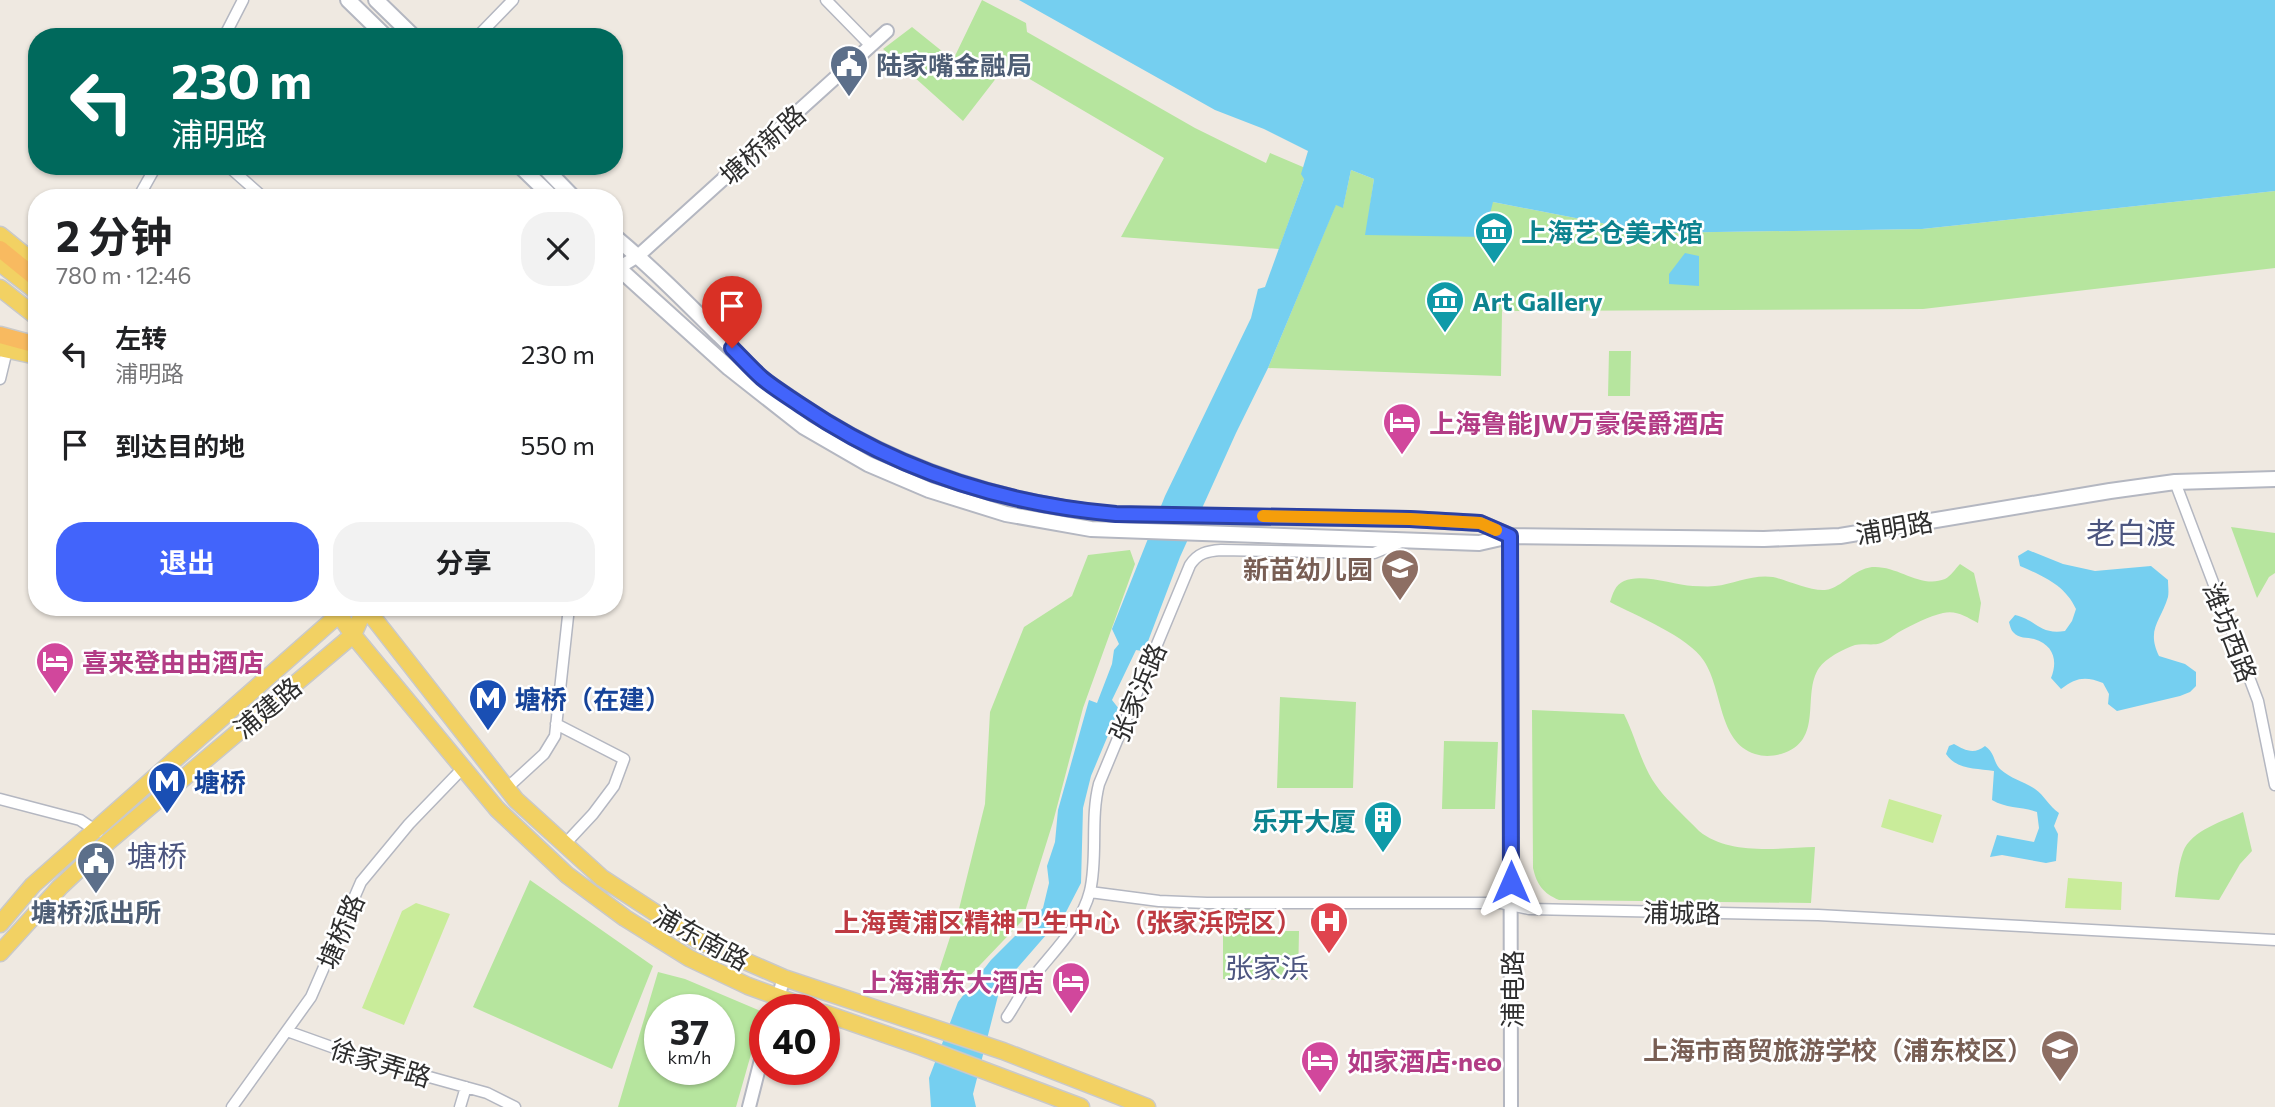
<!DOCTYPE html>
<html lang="zh">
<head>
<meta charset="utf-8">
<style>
  body { margin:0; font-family:Commissioner,"Noto Sans SC",sans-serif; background:#f2f2f2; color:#202124; height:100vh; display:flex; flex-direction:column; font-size:26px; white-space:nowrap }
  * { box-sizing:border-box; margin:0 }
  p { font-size:23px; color:#757577 }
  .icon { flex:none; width:38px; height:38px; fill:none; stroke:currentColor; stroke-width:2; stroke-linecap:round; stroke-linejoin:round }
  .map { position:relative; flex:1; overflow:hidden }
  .drawer { position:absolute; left:28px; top:189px; width:595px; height:427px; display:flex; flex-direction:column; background:#fff; border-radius:28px; box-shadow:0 2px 5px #0004 }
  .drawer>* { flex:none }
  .hud { position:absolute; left:28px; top:28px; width:595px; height:147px; border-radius:28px; box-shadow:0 2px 5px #0004; background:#00695c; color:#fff; overflow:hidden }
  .speed { position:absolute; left:644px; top:994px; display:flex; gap:14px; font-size:35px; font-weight:700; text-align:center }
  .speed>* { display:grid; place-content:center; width:91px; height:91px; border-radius:50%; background:#fff; box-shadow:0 2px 5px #0004; line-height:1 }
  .speed small { font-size:18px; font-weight:400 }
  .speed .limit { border:10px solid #d22; background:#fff; color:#111 }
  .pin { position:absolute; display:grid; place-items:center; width:60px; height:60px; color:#fff; margin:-72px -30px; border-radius:50% 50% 50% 0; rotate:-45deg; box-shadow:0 0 7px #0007 }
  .pin .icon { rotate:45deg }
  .me { position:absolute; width:77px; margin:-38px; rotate:0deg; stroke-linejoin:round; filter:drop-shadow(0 0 5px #0008) }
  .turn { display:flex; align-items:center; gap:24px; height:147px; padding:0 28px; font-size:32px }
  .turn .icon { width:91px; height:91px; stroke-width:2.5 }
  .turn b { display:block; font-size:49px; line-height:60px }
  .round { display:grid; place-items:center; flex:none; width:74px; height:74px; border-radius:28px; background:#f2f2f2 }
  .head { display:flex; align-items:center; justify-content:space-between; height:119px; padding:0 28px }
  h1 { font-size:42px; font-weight:700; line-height:52px }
  .action { display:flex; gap:14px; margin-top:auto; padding:14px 28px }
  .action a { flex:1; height:80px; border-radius:28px; background:#4264fb; color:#fff; font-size:28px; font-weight:700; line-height:80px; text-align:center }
  .action a+a { background:#f2f2f2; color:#202124 }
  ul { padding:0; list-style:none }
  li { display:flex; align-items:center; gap:21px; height:91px; padding:0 28px }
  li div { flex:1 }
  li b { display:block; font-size:26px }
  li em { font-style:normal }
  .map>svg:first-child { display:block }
  .green { fill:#b6e59e; fill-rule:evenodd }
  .pitch { fill:#c9ec9a }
  .water { fill:#75cff0 }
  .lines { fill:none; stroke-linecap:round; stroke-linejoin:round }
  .minor-casing { stroke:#b4b7c1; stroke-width:13 }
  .tertiary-casing { stroke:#b4b7c1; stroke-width:16 }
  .secondary-casing { stroke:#b4b7c1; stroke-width:18 }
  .primary-casing { stroke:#c9c9c9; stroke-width:19 }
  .trunk-casing { stroke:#c9c9c9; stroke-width:19 }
  .minor { stroke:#fff; stroke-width:10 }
  .tertiary { stroke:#fff; stroke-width:12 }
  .secondary { stroke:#fff; stroke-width:14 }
  .primary { stroke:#f2d163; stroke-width:16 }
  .trunk { stroke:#f8ba60; stroke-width:16 }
  .route-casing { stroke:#2b41a3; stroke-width:18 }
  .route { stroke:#4264fb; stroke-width:12 }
  .slow { stroke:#f59e0b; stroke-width:12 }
  .labels { text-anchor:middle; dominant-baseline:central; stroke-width:5; stroke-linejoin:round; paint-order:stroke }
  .service-label { font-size:26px; font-weight:bold; fill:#4e5e75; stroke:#fff; text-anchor:start }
  .street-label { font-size:26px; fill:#2e2e2e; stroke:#fff }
  .culture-label { font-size:26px; font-weight:bold; fill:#0d838f; stroke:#fff; text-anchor:start }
  .hotel-label { font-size:26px; font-weight:bold; fill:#b23c85; stroke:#fff; text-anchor:start }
  .education-label { font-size:26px; font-weight:bold; fill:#785e54; stroke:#fff; text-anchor:end }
  .transit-label { font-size:26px; font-weight:bold; fill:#164399; stroke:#fff; text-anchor:start }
  .health-label { font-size:26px; font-weight:bold; fill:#be3a42; stroke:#fff; text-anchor:end }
  .neighbourhood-label { font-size:28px; fill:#4d5680; stroke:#fff }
  .quarter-label { font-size:30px; fill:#4d5680; stroke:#fff }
</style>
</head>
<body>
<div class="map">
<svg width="2275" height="1107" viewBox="0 0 2275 1107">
  <rect width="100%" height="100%" fill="#efe9e1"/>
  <path class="green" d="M982,0L1026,23L1027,32L1195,128L1266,163L1270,153L1303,167L1304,179L1279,249L1121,237L1164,158L1011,68H1004L963,121L883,49L912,27L953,60Z
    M1351,170L1374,179L1366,235L1493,202L1653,233L1922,229L2275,191V268L1923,309L1502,311L1501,376L1268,368L1336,204L1343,207Z
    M1609,351H1631L1630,396H1608Z
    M2231,527L2275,533V573L2269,577L2257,598Z
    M1130,550L1135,564L1083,708L1053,822L1022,921L959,987L935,983L958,913L985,804L990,712L1024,627L1072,596L1088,555Z
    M1960,564L1974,573L1981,603L1978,623C1966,617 1957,610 1943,613C1929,616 1912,625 1899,632C1894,635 1887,641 1881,643C1873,646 1863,643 1855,645C1843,649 1826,658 1819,668C1801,695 1825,741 1781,754C1773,756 1764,757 1755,754C1718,742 1723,690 1704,661C1688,636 1636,616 1610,602C1613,593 1615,585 1624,581C1642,573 1674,585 1693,586C1700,586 1708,587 1715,586C1734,584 1753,574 1773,577C1787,580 1816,594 1830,589C1845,584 1853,570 1872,567C1898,565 1920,589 1945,579C1951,576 1955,569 1960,564Z
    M1280,697L1356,702L1353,788H1277Z
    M1532,710L1624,714C1634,734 1639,755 1649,774C1657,789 1668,800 1680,812C1686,818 1693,825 1699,831C1730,856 1779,848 1815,847L1811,903L1559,900C1543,893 1537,885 1533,868Z
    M1444,741L1498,742L1495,809H1442Z
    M2243,812L2252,851L2240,864L2219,900L2175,897C2177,883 2178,866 2183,852C2191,830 2224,821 2243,812Z
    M530,880L653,966L612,1069L473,1007Z
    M1223,908H1265V931H1299L1298,980L1223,979Z
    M658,972L685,979L763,1012L736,1107H618ZM660,1010H719V1069H660Z"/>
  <path class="pitch" d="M1889,799L1942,815L1933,843L1881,827Z
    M2068,878L2122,882L2121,910L2065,908Z
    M416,903L450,914L404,1025L362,1008L402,911Z"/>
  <path class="water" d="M1019,0H2275V191L1922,229L1653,233L1493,202L1484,237L1365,235L1374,179L1351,170L1343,208L1336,205L1268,368L1236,433L1180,557L1147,644L1142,651L1136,650L1112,700L1119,709L1091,776L1083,808L1081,883L1066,912L1000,988L973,1094L976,1107H931L929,1078L958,1002L991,960L1043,908L1049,883L1047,866L1055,842L1058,810L1089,700L1097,703L1112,664L1114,650L1119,644L1112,629L1165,496L1251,318L1258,289L1265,287L1304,179L1301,174L1308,151L1264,129L1215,110Z
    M1685,253L1699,256V286L1669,284V274Z
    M2028,550L2063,564L2095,571L2151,566L2168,580C2168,585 2169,592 2168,597C2161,621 2146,629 2159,656L2185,664L2196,672V686L2190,692L2180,696L2117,711L2108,704L2109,694L2103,683C2086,676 2076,677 2061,689L2051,678C2058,661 2054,645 2034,639C2027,637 2019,639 2013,632C2011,630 2010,626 2009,622L2015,615C2037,620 2039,635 2065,631L2072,621L2076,609C2065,585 2043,576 2020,566L2018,556Z
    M1954,744C1964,750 1974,755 1985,746C1996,754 1993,762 2000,769C2011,779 2023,781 2035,789C2044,795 2049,806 2059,813L2054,826L2058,834L2056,861L2046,863L2002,855L1990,857L1997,835L2034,842L2039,828L2037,812C2021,806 2007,809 1992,800L1994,771C1976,768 1957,770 1946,754L1949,746Z"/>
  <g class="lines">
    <defs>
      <path id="minor" d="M826,0L871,46
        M224,37L243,0
        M477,37L513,0
        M228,166L264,198
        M138,198L156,166
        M0,379L7,350
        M2175,482L2258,701L2275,785
        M556,724L624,759L614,786L593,814L565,844
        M507,788L544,754L555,736L569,607
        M0,799L80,820L98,832
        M1090,892L1159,901L1207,903H1501L1529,909L1818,915L2275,940
        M1007,1017C1014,1007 1020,995 1027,985C1048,956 1081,928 1090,891C1098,857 1090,819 1099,784L1190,565C1198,553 1207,551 1221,550L1374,553L1401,542
        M287,1031L368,1060L487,1093L515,1107
        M232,1107L311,997L361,882L409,824L463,768
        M460,1107L466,1087"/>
      <path id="tertiary" d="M620,267L638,256L887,31
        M1510,536L1511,1107
        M774,1010L784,978
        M749,1107L765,1044"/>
      <path id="secondary" d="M348,0L386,37
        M376,0L414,37
        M520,166L553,198
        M543,166L574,198
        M614,236C651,267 685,301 719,335C734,349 748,366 764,380C775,388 788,396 799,404C895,469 1001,503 1116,515L1410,519L1480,523L1510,536
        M614,261L625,274L729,368L804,427L868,464L929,490L1006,514L1091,529L1479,543L1510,536L1764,539L1840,536L2110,491L2175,482L2275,479"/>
      <path id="primary" d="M0,235L37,265
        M0,263L37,292
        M0,288L37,317
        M0,348L37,356
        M334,607L353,635L497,809L567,875L625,918L689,958L748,986L814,1010
        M365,607L516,800L602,878L697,940L784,978L1003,1051L1147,1107
        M0,924L33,885L345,609
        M0,953L60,887L108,842L353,635L365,608
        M824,1013L922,1047L1081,1107"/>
      <path id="trunk" d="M0,249L37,279
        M0,335L37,345"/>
    </defs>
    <use href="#minor" class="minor-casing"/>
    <use href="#tertiary" class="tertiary-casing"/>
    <use href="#secondary" class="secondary-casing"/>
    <use href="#primary" class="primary-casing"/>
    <use href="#trunk" class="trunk-casing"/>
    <use href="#minor" class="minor"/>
    <use href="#tertiary" class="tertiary"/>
    <use href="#secondary" class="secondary"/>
    <use href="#primary" class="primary"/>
    <use href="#trunk" class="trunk"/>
  </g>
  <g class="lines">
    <defs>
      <path id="route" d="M732,348C742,358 752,369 762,378C774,388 789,397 802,406C896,470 1003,504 1116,514L1410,519L1480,523L1510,536L1511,882"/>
    </defs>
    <use href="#route" class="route-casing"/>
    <use href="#route" class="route"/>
    <path class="slow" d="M1263,516L1410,519L1480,523L1496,530"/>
  </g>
  <defs>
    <symbol id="civic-pin" viewBox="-11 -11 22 30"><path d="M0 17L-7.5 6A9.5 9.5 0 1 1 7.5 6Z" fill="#5c6f8a" stroke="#fff"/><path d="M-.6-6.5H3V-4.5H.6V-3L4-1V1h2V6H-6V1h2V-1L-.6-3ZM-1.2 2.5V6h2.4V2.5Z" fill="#fff"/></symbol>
    <symbol id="museum-pin" viewBox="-11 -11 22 30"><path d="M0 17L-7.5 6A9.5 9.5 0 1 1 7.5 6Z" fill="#0f9aa8" stroke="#fff"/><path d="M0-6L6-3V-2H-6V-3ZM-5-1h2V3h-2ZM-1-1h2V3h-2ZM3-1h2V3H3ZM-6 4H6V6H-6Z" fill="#fff"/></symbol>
    <symbol id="hotel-pin" viewBox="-11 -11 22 30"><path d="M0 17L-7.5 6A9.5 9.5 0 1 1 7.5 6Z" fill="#d1479c" stroke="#fff"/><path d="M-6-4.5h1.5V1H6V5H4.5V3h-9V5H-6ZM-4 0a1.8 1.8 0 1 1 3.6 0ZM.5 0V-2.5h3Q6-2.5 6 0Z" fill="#fff"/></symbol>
    <symbol id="school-pin" viewBox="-11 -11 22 30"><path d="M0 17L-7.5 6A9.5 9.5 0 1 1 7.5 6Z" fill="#8d6e63" stroke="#fff"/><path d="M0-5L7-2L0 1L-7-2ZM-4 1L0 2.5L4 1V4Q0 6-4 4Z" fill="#fff"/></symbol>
    <symbol id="metro-pin" viewBox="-11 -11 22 30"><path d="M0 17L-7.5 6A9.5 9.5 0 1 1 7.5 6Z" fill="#1a4fb4" stroke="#fff"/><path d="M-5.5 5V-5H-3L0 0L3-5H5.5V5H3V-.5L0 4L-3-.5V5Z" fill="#fff"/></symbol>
    <symbol id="building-pin" viewBox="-11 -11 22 30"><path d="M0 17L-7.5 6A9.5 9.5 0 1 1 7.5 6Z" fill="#0f9aa8" stroke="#fff"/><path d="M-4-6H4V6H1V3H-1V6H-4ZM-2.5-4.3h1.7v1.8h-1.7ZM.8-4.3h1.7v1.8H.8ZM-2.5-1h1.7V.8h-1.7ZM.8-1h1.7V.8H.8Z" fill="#fff"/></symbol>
    <symbol id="hospital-pin" viewBox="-11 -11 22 30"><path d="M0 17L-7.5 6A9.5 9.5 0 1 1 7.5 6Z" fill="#e0444e" stroke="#fff"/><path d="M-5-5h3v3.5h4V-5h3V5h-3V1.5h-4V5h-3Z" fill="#fff"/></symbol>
  </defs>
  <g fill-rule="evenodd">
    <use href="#civic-pin" x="827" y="42" width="44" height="60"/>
    <use href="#museum-pin" x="1472" y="209" width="44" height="60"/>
    <use href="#museum-pin" x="1423" y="278" width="44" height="60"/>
    <use href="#hotel-pin" x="1380" y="400" width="44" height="60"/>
    <use href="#school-pin" x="1378" y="546" width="44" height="60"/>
    <use href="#hotel-pin" x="33" y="639" width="44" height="60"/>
    <use href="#metro-pin" x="466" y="676" width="44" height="60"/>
    <use href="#metro-pin" x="145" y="759" width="44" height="60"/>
    <use href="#building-pin" x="1361" y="798" width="44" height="60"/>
    <use href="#civic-pin" x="74" y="839" width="44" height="60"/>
    <use href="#hospital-pin" x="1307" y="899" width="44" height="60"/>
    <use href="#hotel-pin" x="1049" y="959" width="44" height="60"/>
    <use href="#school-pin" x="2038" y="1027" width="44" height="60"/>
    <use href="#hotel-pin" x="1298" y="1038" width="44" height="60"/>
  </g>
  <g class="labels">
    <g class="service-label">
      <text x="876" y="64">陆家嘴金融局</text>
      <text x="96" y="911" text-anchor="middle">塘桥派出所</text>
    </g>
    <g class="street-label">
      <text transform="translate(762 144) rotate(-42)">塘桥新路</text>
      <text transform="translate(1894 527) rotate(-10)">浦明路</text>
      <text transform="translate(2231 632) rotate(69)">潍坊西路</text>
      <text transform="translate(1137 692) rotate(-67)">张家浜路</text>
      <text transform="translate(267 707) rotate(-40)">浦建路</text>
      <text transform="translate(1682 912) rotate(1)">浦城路</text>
      <text transform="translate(340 931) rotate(-67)">塘桥路</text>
      <text transform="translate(702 937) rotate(29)">浦东南路</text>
      <text transform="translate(1511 989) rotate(-90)">浦电路</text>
      <text transform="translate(381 1062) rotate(17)">徐家弄路</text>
    </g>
    <g class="culture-label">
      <text x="1521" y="231">上海艺仓美术馆</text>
      <text x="1472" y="300">Art Gallery</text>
      <text x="1356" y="820" text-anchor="end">乐开大厦</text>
    </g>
    <g class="hotel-label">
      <text x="1429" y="422">上海鲁能JW万豪侯爵酒店</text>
      <text x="82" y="661">喜来登由由酒店</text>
      <text x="1044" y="981" text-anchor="end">上海浦东大酒店</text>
      <text x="1347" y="1060">如家酒店·neo</text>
    </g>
    <g class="education-label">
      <text x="1373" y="568">新苗幼儿园</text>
      <text x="2033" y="1049">上海市商贸旅游学校（浦东校区）</text>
    </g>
    <g class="transit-label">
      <text x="515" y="698">塘桥（在建）</text>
      <text x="194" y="781">塘桥</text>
    </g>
    <g class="health-label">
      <text x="1302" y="921">上海黄浦区精神卫生中心（张家浜院区）</text>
    </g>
    <g class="neighbourhood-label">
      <text x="1267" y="967">张家浜</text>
    </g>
    <g class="quarter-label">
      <text x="2131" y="531">老白渡</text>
      <text x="157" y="854">塘桥</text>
    </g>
  </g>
</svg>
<div class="speed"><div>37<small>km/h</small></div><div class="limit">40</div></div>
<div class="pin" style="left:732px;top:348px;background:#d93025"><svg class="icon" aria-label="arrive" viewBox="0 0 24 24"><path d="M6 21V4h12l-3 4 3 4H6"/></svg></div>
<svg class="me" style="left:1511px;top:882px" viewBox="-20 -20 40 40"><path d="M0-17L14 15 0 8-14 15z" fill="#4264fb" stroke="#fff" stroke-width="4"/></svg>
<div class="hud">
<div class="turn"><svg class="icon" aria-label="left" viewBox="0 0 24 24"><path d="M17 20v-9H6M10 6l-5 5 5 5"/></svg><div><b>230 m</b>浦明路</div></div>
</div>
<section class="drawer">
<div class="head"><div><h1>2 分钟</h1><p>780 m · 12:46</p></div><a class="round"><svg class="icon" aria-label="close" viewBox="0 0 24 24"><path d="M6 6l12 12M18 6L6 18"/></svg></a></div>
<ul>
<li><svg class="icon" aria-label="left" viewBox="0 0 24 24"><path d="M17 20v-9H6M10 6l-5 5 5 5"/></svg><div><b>左转</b><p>浦明路</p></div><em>230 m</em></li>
<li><svg class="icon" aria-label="arrive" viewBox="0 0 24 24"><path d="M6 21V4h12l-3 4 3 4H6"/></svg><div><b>到达目的地</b></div><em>550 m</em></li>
</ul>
<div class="action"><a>退出</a><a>分享</a></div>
</section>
</div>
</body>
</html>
